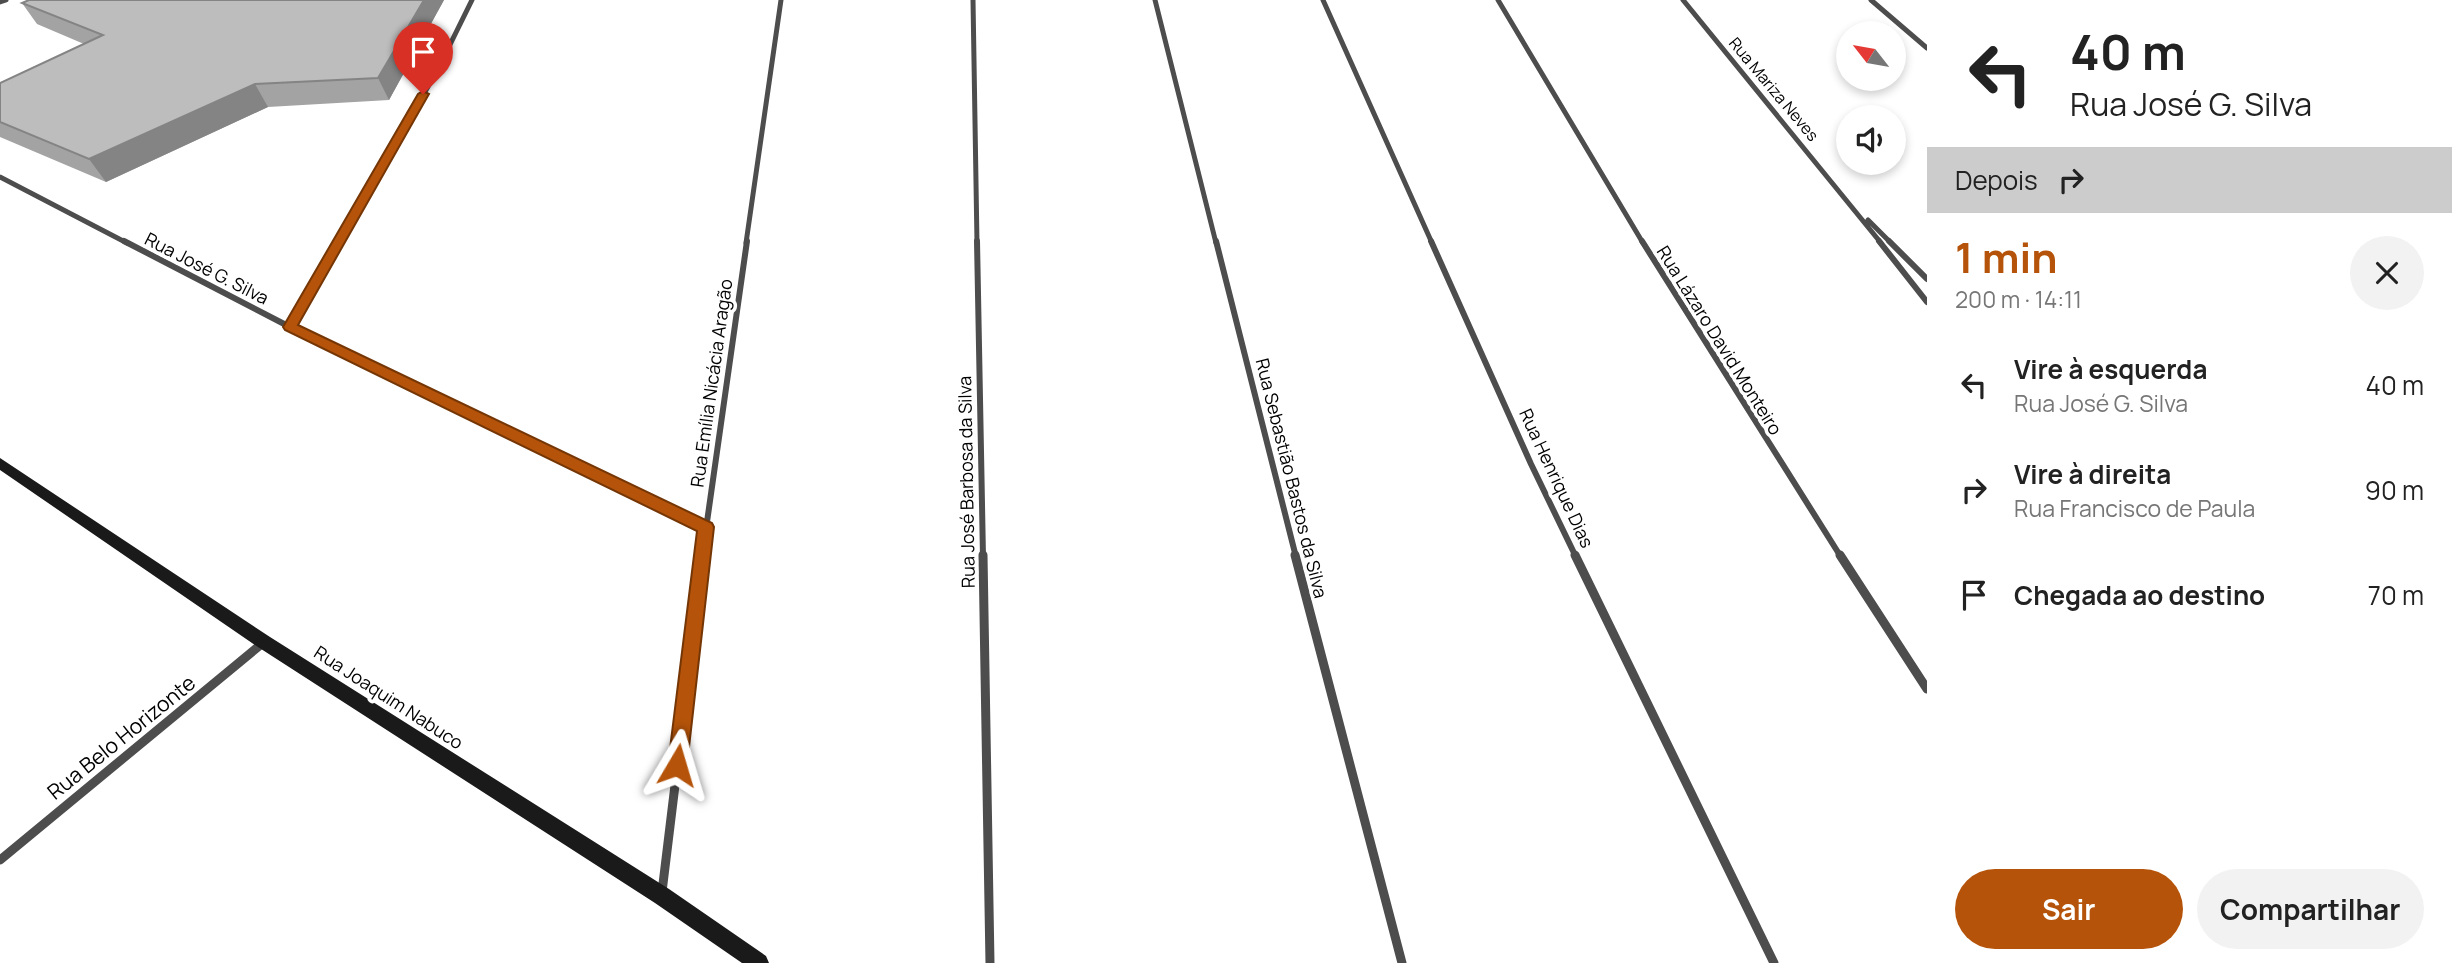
<!DOCTYPE html>
<html lang="pt">
<head>
<meta charset="utf-8">
<style>
  body { margin:0; font-family:Manrope,sans-serif; background:#f2f2f2; color:#222; height:100vh; display:flex; flex-direction:column; font-size:26px; white-space:nowrap }
  * { box-sizing:border-box; margin:0 }
  p { font-size:23px; color:#767676 }
  .icon { flex:none; width:38px; height:38px; fill:none; stroke:currentColor; stroke-width:2; stroke-linecap:round; stroke-linejoin:round }
  .map { position:relative; flex:1; overflow:hidden }
  .details { display:flex; flex-direction:column; background:#fff; width:525px }
  .details>* { flex:none }
  .guide { background:#fff; color:#222; overflow:hidden }
  .needle { width:46px; rotate:301deg }
  .fabs { position:absolute; left:1836px; top:21px; display:grid; gap:14px }
  .fabs a { display:grid; place-items:center; width:70px; height:70px; border-radius:50%; background:#fff; box-shadow:0 4px 10px #0003; font-size:35px }
  .pin { position:absolute; display:grid; place-items:center; width:60px; height:60px; color:#fff; margin:-72px -30px; border-radius:50% 50% 50% 0; rotate:-45deg; box-shadow:0 0 7px #0007 }
  .pin .icon { rotate:45deg }
  .me { position:absolute; width:77px; margin:-38px; rotate:7deg; stroke-linejoin:round; filter:drop-shadow(0 0 5px #0008) }
  .turn { display:flex; align-items:center; gap:24px; height:147px; padding:0 28px; font-size:32px }
  .turn .icon { width:91px; height:91px; stroke-width:2.5 }
  .turn b { display:block; font-size:49px; line-height:60px }
  .then { display:flex; align-items:center; height:66px; padding:0 28px; background:#0003; gap:14px; font-size:26px }
  .round { display:grid; place-items:center; flex:none; width:74px; height:74px; border-radius:37px; background:#f2f2f2 }
  .head { display:flex; align-items:center; justify-content:space-between; height:119px; padding:0 28px }
  h1 { font-size:42px; font-weight:700; line-height:52px; color:#b45309 }
  .action { display:flex; gap:14px; margin-top:auto; padding:14px 28px }
  .action a { flex:1; height:80px; border-radius:42px; background:#b45309; color:#fff; font-size:28px; font-weight:700; line-height:80px; text-align:center }
  .action a+a { background:#f2f2f2; color:#222 }
  ul { padding:0; list-style:none }
  li { display:flex; align-items:center; gap:21px; height:105px; padding:0 28px }
  li div { flex:1 }
  li b { display:block; font-size:26px }
  li em { font-style:normal }
  main { display:flex; flex:1; min-height:0 }
  .map>svg:first-child { display:block }
  .lines { fill:none; stroke-linecap:round; stroke-linejoin:round }
  .street-far2 { stroke:#4d4d4d; stroke-width:5 }
  .street-far1 { stroke:#4d4d4d; stroke-width:6 }
  .street { stroke:#4d4d4d; stroke-width:9 }
  .secondary { fill:#1a1a1a; fill-rule:evenodd }
  .wall { fill:#a3a3a3 }
  .shaded-wall { fill:#848484 }
  .building { fill:#bdbdbd; stroke:#848484; stroke-width:2 }
  .route { fill:#b45309; stroke:#753606; stroke-width:2 }
  .labels { text-anchor:middle; dominant-baseline:central; stroke-width:7; stroke-linejoin:round; paint-order:stroke }
  .far-street-label { font-size:16px; fill:#000; stroke:#fff }
  .street-label { font-size:18px; fill:#000; stroke:#fff }
  .near-street-label { font-size:21px; fill:#000; stroke:#fff }
</style>
</head>
<body>
<main>
<div class="map">
<svg width="1927" height="963" viewBox="0 0 1927 963">
  <rect width="100%" height="100%" fill="#fff"/>
  <g class="lines">
    <path class="street-far2" d="M973,0L977,243
      M1155,0L1216,243
      M1323,0L1432,243
      M1498,0L1643,243
      M1683,0L1881,243
      M1871,0L1927,48
      M0,2L6,0
      M0,177L127,243
      M1868,220L1891,243
      M338,243L437,71L472,0
      M746,243L781,0"/>
    <path class="street-far1" d="M124,241L290,327L706,527
      M977,241L983,557
      M1216,241L1296,557
      M1431,241L1531,464L1576,557
      M1642,241L1841,557
      M1879,241L1927,302
      M1889,241L1927,279
      M290,327L339,241
      M702,557L747,241"/>
    <path class="street" d="M983,555L990,963
      M1295,555L1402,963
      M1575,555L1774,963
      M1840,555L1927,689
      M0,860L264,642
      M662,892L703,555"/>
    <path class="secondary" d="M0,458L270,637L669,889L766,956L769,963H742L655,903L258,647L0,470Z"/>
  </g>
  <path class="wall" d="M29,0H444L389,100L268,107L106,182L0,137V83L84,44L37,24L22,3Z"/>
  <path class="shaded-wall" d="M424,0H444L389,100L378,78Z
    M255,84L268,107L106,182L89,159Z"/>
  <path class="building" d="M29,0H424L378,78L255,84L89,159L0,122V83L103,35L22,3Z"/>
  <path class="route" d="M423,91L429,94L298,325L712,523L714,527L687,765L684,771L677,774L671,771L668,765L697,531L285,330L283,327L418,94Z"/>
  <g class="labels">
    <g class="far-street-label">
      <text transform="translate(1774 89) rotate(50)">Rua Mariza Neves</text>
    </g>
    <g class="street-label">
      <text transform="translate(207 268) rotate(27)">Rua José G. Silva</text>
      <text transform="translate(1720 340) rotate(58)">Rua Lázaro David Monteiro</text>
      <text transform="translate(711 383) rotate(-82)">Rua Emília Nicácia Aragão</text>
      <text transform="translate(1292 478) rotate(76)">Rua Sebastião Bastos da Silva</text>
      <text transform="translate(1557 478) rotate(65)">Rua Henrique Dias</text>
      <text transform="translate(966 482) rotate(-91)">Rua José Barbosa da Silva</text>
      <text transform="translate(389 697) rotate(33)">Rua Joaquim Nabuco</text>
    </g>
    <g class="near-street-label">
      <text transform="translate(121 737) rotate(-39)">Rua Belo Horizonte</text>
    </g>
  </g>
</svg>
<div class="fabs">
<a><svg class="needle" viewBox="-14 -14 28 28"><path d="M0-13l5 13h-10z" fill="#e53935"/><path d="M0 13l5-13h-10z" fill="#767676"/></svg></a>
<a><svg class="icon" aria-label="sound" viewBox="0 0 24 24"><path d="M4 9h4l5-4v14l-5-4H4zM17 9q2 3 0 6"/></svg></a>
</div>
<div class="pin" style="left:423px;top:94px;background:#d93025"><svg class="icon" aria-label="arrive" viewBox="0 0 24 24"><path d="M6 21V4h12l-3 4 3 4H6"/></svg></div>
<svg class="me" style="left:677px;top:765px" viewBox="-20 -20 40 40"><path d="M0-17L14 15 0 8-14 15z" fill="#b45309" stroke="#fff" stroke-width="4"/></svg>
</div>
<section class="details">
<div class="guide">
<div class="turn"><svg class="icon" aria-label="left" viewBox="0 0 24 24"><path d="M17 20v-9H6M10 6l-5 5 5 5"/></svg><div><b>40 m</b>Rua José G. Silva</div></div>
<div class="then">Depois<svg class="icon" aria-label="right" viewBox="0 0 24 24"><path d="M7 20v-9h11M14 6l5 5-5 5"/></svg></div>
</div>
<div class="head"><div><h1>1 min</h1><p>200 m · 14:11</p></div><a class="round"><svg class="icon" aria-label="close" viewBox="0 0 24 24"><path d="M6 6l12 12M18 6L6 18"/></svg></a></div>
<ul>
<li><svg class="icon" aria-label="left" viewBox="0 0 24 24"><path d="M17 20v-9H6M10 6l-5 5 5 5"/></svg><div><b>Vire à esquerda</b><p>Rua José G. Silva</p></div><em>40 m</em></li>
<li><svg class="icon" aria-label="right" viewBox="0 0 24 24"><path d="M7 20v-9h11M14 6l5 5-5 5"/></svg><div><b>Vire à direita</b><p>Rua Francisco de Paula</p></div><em>90 m</em></li>
<li><svg class="icon" aria-label="arrive" viewBox="0 0 24 24"><path d="M6 21V4h12l-3 4 3 4H6"/></svg><div><b>Chegada ao destino</b></div><em>70 m</em></li>
</ul>
<div class="action"><a>Sair</a><a>Compartilhar</a></div>
</section>
</main>
</body>
</html>
